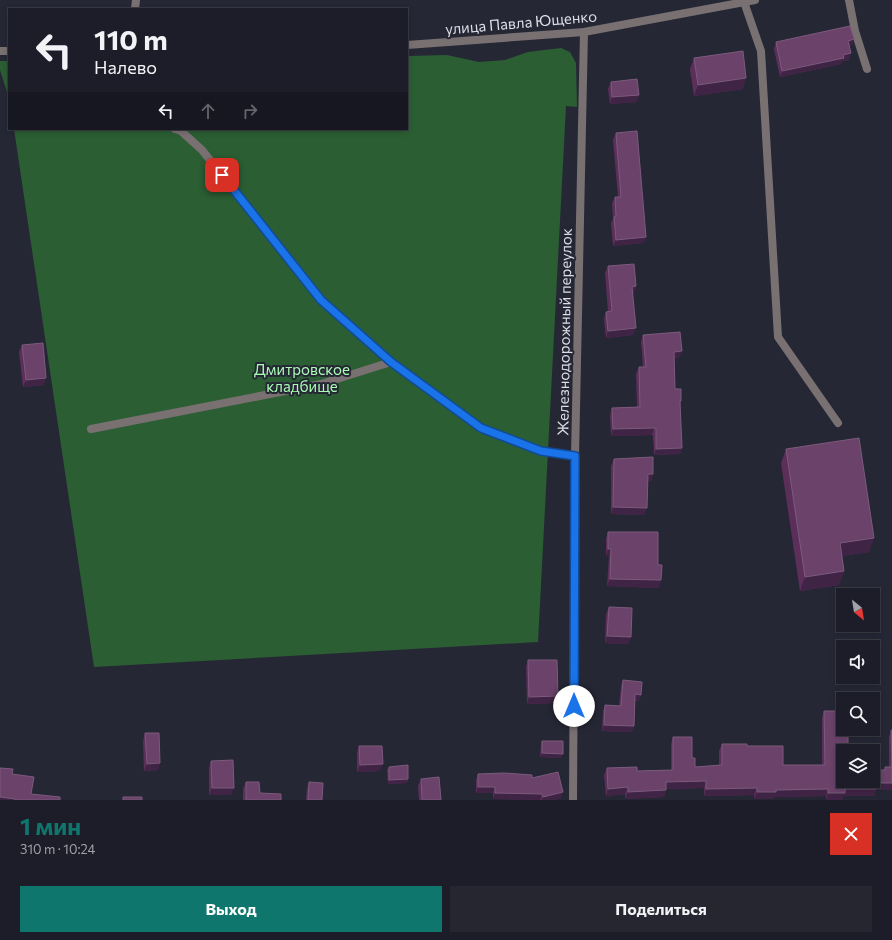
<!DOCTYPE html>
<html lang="ru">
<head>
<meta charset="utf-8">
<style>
  body { margin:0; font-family:Commissioner,sans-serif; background:#252630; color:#f1f3f6; height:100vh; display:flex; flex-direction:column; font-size:15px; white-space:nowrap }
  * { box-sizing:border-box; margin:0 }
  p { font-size:13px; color:#a0a2a8 }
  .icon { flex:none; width:22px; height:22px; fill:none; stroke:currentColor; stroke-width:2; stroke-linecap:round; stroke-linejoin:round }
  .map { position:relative; height:800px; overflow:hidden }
  .details { display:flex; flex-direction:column; background:#1c1d28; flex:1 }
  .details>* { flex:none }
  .guide { position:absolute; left:8px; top:8px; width:400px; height:122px; border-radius:0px; box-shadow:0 2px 6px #0003,0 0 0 1px #3a3b45; background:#1c1d28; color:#f1f3f6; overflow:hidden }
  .needle { width:26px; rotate:150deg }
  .tools { position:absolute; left:836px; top:588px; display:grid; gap:8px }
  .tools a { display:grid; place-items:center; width:44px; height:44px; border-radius:0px; background:#1c1d28; box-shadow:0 2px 6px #0003,0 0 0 1px #3a3b45; font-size:20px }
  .pin { position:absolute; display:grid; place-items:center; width:34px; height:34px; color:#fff; margin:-17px; border-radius:8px; box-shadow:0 2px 6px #0006 }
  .me { position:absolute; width:44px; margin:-22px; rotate:0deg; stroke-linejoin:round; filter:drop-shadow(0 0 3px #0008) }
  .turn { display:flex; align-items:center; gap:14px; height:84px; padding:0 20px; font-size:18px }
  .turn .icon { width:52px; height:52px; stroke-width:2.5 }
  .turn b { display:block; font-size:28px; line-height:34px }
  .lanes { display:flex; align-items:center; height:38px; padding:0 20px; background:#0003; justify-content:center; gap:20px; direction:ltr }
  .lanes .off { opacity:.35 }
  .round { display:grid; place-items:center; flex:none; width:42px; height:42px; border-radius:0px; background:#252630 }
  .head { display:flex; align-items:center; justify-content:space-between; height:68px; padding:0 20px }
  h1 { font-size:24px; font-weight:700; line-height:30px; color:#0f766e }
  .button { display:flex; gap:8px; margin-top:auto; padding:8px 20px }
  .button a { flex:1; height:46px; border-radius:0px; background:#0f766e; color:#fff; font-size:16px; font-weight:700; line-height:46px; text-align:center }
  .button a+a { background:#252630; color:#f1f3f6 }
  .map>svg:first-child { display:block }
  .green { fill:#2b5e33 }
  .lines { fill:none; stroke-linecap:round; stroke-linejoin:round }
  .service { stroke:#797072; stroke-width:8 }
  .minor { stroke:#797072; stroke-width:8 }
  .tertiary { stroke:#797072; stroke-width:8 }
  .wall { fill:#5c2f5b }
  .shaded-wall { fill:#402445 }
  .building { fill:#6a426a; stroke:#7c5a7d }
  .route-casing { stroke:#114b97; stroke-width:10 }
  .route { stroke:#1a73e8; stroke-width:7 }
  .labels { text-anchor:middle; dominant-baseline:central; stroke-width:4; stroke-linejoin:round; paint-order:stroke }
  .street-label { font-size:15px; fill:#dddee7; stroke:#262735 }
  .park-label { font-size:15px; fill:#aafcb4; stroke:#262735 }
</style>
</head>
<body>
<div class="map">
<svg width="892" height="800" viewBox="0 0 892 800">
  <rect width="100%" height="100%" fill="#262735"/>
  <path class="green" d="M561,48L570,52L576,63L577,107L566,106L538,642L94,667L14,129H407V56L447,55L479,62L505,60L528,52Z
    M0,61H9V98L0,70Z"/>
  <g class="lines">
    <path class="service" d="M849,0L855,31L867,69
      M744,2L761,51L778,337L838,423
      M135,9L136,0
      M175,129L181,131L202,150L321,299L391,362L481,428L541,451L575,456
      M91,429L321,384L391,362"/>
    <path class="minor" d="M573,800L575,456L584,32"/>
    <path class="tertiary" d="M407,45L584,32L755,0
      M0,51H9"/>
  </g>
  <path class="wall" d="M854,39L851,46H850L849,60L842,61L841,64L780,77L774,49L776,42Z
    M694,58L743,89L694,96L690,69Z
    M611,82L639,95L636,102L610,104L608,89Z
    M616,133L646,237L643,243L613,246L611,223L613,219L612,203L615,197H618L613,140Z
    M608,266L636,286L634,293H632L633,335L606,338L604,319L606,312H608L605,273Z
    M643,335L679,358H674L675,389L681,401L680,404L682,448L680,454L654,455L653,436L652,435L611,436L610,415L612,408L637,407L636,374L639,367H643L641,342Z
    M22,345L44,385L23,387L19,352Z
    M786,449L869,552L842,556L844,571L839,585L800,591L781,463Z
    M614,459L653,474L651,481H647L644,515L611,514V466Z
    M608,532L658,565L659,588L607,586L609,556H606V539Z
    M609,607L631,637L628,644L605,643L606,614Z
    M528,660L555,703L527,704L526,667Z
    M623,680L639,701H635L634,726L631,732L602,731L603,711L605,705L619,706L621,686Z
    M824,711L843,781L884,770L885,767H889V737L892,730V790H876L874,796H843L842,800H826V796L774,797V799H754V795L704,796V788L666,789L664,797L625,799V794L606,796L604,775L607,768L637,771L671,770V744L673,737L692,758L695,767L719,765V751L722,744L747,746L783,765H822V718Z
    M145,733L158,770L144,771L143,741Z
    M542,741L561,758L540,757L541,744Z
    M359,746L380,771L357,772V753Z
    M211,761L231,795H209V768Z
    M389,767L408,779L407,783L388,784L387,770Z
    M478,774L532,778L561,798L553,800L493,799V793H476V780Z
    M421,779L441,800H419L418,786Z
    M246,782L260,793L281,800H243V789Z
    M309,782L322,800H306L307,789Z"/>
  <path class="shaded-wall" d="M854,39L851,46L846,47L848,41Z
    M851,53L849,60L842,61L841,64L780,77L782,71Z
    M746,78L743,89L694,96L698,85Z
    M639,95L636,102L610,104L612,97Z
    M646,237L643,243L613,246L616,240Z
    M636,286L634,293L629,294L632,287Z
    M636,328L633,335L606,338L608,331Z
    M682,351L679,358L671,359L674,352Z
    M46,378L44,385L23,387L26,380Z
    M654,428L652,435L611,436L613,429Z
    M682,448L680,454L654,455L656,449Z
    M648,474H653L651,481L645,482Z
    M613,507L647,508L644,515L611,514Z
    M874,538L869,552L835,557L840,543Z
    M608,549H611L609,556H606Z
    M844,571L839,585L800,591L805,577Z
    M610,579L661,580L659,588L607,586Z
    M607,636L631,637L628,644L605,643Z
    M635,694L641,695L639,701L633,700Z
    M558,696L555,703L527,704L529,697Z
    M604,725L634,726L631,732L602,731Z
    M542,753L563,754L561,758L540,757Z
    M160,763L158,770L144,771L147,764Z
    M383,764L380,771L357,772L360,765Z
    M408,779L407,783L388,784L389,780Z
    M706,781L704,788L663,789L666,782Z
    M876,783H892V790H876L874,796H843L842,800H826L828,793Z
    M478,787H495L493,793H476Z
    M628,787L625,794L606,796L608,789Z
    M212,788H234L231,795H209Z
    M757,788L754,795L704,796L706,789Z
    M828,789L826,796L774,797V799H754L757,792L776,790Z
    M666,790L664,797L625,799L628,792Z
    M563,792L561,798L553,800H542L543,797Z
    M495,793L542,794L540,800L493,799Z
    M0,797L15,799V800H0Z"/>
  <path class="building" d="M850,26L854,39L848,41L851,53L843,55L844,58L782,71L776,42Z
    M743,51L746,78L698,85L694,58Z
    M637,79L639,95L612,97L611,82Z
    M637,131L646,237L616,240L614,217L616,216L615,197H621L616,133Z
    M634,264L636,286L632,287L636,328L608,331L606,312L612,311L608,266Z
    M680,332L682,351L674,352L675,389H681V401H680L682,448L656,449V429L654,428L613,429L612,408L640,407L639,367H646L643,335Z
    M43,343L46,378L26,380L22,345Z
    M859,438L874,538L840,543L844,571L805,577L786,449Z
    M653,457V474H648L647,508L613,507L614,459Z
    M608,532H658V565H662L661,580L610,579L611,549H608Z
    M609,607L632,608L631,637L607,636Z
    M528,660H557L558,696L529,697Z
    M623,680L642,682L641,695L635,694L634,726L604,725L605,705L621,706Z
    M824,711H843V729H848V751H843V781H873V770H885V767H892L891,730H892V783H876V789H845V793H828V789L776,790V792H757V788L706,789V781L666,782V790L628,792V787L608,789L607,768L637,767V771L673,770V737H692V758H695V767L722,765V744H747V746H783V765H825Z
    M145,733H159L160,763L147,764Z
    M542,741H563V754L542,753Z
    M359,746H382L383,764L360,765Z
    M233,760L234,788H212L211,761Z
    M408,765V779L389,780V767Z
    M0,768L13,769L12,774L34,777L31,794L60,797V800H15V799L0,797Z
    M558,772L563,792L543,797L542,794L495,793V787H478V774L504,773L532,775V778Z
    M439,777L441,800H422L421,779Z
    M246,782H259L260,793L281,794V800H246Z
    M309,782L323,783L322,800H308Z
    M123,797H142V800H123Z"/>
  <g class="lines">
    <defs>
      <path id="route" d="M222,175L321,300L391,362L481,428L541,451L575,456L574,706"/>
    </defs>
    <use href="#route" class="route-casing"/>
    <use href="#route" class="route"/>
  </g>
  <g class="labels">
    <g class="street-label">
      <text transform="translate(521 22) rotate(-5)">улица Павла Ющенко</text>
      <text transform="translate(564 332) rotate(-89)">Железнодорожный переулок</text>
    </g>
    <g class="park-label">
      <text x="302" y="369">Дмитровское<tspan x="302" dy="17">кладбище</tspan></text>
    </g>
  </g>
</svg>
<div class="tools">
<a><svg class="needle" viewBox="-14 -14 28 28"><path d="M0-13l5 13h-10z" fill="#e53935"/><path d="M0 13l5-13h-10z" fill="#a0a2a8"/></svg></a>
<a><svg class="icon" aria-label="sound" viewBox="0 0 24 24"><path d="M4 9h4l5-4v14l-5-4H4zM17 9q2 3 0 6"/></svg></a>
<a><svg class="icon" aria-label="search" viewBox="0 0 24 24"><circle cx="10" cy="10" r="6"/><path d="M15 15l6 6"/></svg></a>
<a><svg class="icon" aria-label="layers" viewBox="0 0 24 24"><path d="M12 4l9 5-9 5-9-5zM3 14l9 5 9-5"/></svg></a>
</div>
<div class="pin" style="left:222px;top:175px;background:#d93025"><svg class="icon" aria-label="arrive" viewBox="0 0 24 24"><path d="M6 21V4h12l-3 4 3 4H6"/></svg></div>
<svg class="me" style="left:574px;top:706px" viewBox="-20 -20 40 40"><circle r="19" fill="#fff"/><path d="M0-13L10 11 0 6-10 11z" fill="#1a73e8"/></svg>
<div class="guide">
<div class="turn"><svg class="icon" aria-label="left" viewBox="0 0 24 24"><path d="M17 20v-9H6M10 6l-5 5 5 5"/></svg><div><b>110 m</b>Налево</div></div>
<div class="lanes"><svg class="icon" aria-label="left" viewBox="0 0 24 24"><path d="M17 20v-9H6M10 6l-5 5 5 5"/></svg><svg class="icon off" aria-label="ahead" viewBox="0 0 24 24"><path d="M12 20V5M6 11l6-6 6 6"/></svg><svg class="icon off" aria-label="right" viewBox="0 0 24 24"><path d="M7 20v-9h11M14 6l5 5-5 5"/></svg></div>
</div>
</div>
<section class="details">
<div class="head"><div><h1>1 мин</h1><p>310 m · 10:24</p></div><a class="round" style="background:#d93025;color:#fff"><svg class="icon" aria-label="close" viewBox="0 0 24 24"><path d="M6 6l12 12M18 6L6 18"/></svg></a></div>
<div class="button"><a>Выход</a><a>Поделиться</a></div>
</section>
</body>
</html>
